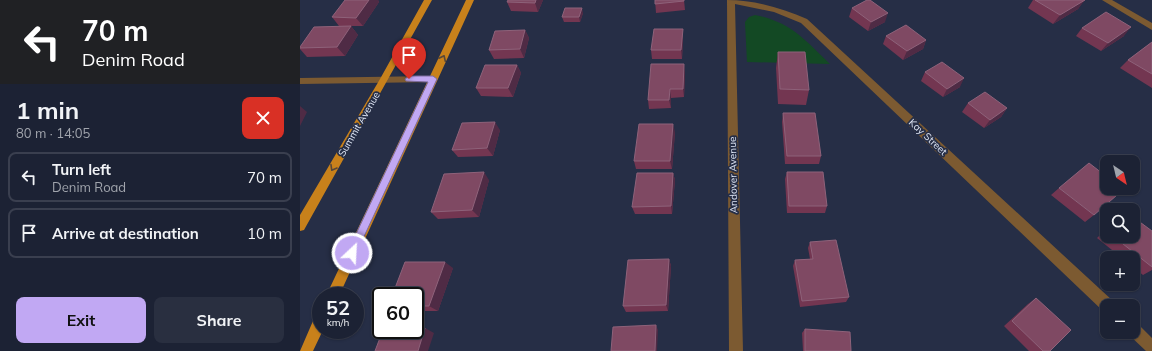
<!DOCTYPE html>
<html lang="en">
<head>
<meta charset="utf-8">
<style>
  body { margin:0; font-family:Mulish,sans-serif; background:#292f40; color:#f1f3f6; height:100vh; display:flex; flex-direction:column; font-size:15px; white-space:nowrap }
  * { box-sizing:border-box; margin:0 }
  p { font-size:13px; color:#a0a4ac }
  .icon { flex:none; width:22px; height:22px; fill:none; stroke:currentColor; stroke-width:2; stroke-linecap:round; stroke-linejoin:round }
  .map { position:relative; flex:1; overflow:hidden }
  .panel { display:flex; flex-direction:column; background:#1c2234; width:300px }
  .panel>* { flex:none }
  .guide { background:#202124; color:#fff; overflow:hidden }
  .needle { width:26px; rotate:145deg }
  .buttons { position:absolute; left:800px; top:155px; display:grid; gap:8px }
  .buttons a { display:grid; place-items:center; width:40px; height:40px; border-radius:8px; background:#1c2234; box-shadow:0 1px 3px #0004,0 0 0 1px #3a3f4f; font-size:20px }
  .speed { position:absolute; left:12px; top:287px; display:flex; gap:8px; font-size:20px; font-weight:700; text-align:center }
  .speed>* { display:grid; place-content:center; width:52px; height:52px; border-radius:50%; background:#1c2234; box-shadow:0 1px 3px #0004,0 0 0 1px #3a3f4f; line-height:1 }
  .speed small { font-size:10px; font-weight:400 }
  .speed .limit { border:2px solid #111; border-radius:6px; background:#fff; color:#111 }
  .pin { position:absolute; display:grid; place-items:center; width:34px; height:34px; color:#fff; margin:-41px -17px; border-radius:50% 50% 50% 0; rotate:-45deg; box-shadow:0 0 4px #0007 }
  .pin .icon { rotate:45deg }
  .me { position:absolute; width:44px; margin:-22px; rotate:25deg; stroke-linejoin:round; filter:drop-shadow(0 0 3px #0008) }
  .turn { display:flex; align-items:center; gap:14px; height:84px; padding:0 16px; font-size:18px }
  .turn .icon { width:52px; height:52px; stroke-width:2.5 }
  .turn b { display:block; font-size:28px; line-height:34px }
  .round { display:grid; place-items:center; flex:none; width:42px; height:42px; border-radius:8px; background:#292f40 }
  .overview { display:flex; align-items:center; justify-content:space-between; height:68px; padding:0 16px }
  h1 { font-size:24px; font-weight:700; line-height:30px }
  .primary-button { display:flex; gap:8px; margin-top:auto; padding:8px 16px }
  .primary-button a { flex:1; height:46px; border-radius:8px; background:#c1a8f3; color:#111; font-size:16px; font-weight:700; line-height:46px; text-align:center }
  .primary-button a+a { background:#292f40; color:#f1f3f6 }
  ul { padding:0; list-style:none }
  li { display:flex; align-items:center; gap:12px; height:50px; margin:0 8px 6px; padding:0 8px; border:2px solid #3a3f4f; border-radius:8px }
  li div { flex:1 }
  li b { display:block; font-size:15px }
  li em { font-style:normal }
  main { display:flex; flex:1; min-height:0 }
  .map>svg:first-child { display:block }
  .green { fill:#134924 }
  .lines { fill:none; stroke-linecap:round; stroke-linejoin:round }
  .minor { fill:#7c5a31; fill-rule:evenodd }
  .primary { fill:#c8811b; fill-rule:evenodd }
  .wall { fill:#733651 }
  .shaded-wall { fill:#4f2b45 }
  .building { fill:#7f4963; stroke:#8e627a }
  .oneway { stroke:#574739 }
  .route { fill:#c1a8f3; stroke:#7d6d9e }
  .labels { text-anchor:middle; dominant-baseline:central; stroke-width:3.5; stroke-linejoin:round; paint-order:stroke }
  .street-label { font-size:10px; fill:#dfe6f5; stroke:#262e46 }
</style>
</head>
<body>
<main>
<section class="panel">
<div class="guide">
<div class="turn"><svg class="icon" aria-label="left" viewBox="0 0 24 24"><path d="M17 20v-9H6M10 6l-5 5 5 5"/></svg><div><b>70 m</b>Denim Road</div></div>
</div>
<div class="overview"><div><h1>1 min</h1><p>80 m · 14:05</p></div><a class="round" style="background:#d93025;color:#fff"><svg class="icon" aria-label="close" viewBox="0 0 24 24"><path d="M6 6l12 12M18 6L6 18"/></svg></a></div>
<ul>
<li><svg class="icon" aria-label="left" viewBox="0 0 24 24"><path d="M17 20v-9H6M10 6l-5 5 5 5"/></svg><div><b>Turn left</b><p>Denim Road</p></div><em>70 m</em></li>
<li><svg class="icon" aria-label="arrive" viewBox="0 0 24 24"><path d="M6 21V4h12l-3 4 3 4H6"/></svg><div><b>Arrive at destination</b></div><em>10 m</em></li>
</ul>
<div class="primary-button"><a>Exit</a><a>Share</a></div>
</section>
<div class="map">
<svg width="852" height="351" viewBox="0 0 852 351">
  <rect width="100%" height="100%" fill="#262e46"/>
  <path class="green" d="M455,15C491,22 505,40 530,64L447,62L445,22L449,17Z"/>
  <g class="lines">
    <path class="minor" d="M427,0C455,0 482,8 507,19L813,301L815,306H807V312L803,311L501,23L474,12L435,4L443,351H429Z
      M802,0H812L852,23V30Z
      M133,76L138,79L133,82L0,84V78Z
      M833,322L838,324L852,338V351H846L828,334V332H833Z"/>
    <path class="primary" d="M124,0H132L4,230L0,231V215L80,79Z
      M166,0H174L39,296H26Z
      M21,312V330H23L13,351H0L16,314Z"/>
  </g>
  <path class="wall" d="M45,0H78L79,2L63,26H51L58,35L45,56L7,57L0,49V47L39,26L32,17Z
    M243,0L238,12L211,11L207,2Z
    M355,0H384L385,10L356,13Z
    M733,0H784L778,9L753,24L728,8Z
    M552,8L585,22L568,31L549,17Z
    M283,13L280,22H264L262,17Z
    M782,28L824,36L801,51L776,36Z
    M383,29V38L382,59H352L351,50Z
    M225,30L229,38L224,58L194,59L189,50Z
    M586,36L626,40L623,49L603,60L583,44Z
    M852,42V88L820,68L828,60Z
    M478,52L509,90L506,105L478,104L476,68Z
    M217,65L221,73L213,97L181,96L176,88Z
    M385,72L384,97L371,98V108L349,109L348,100Z
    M625,72L660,87L643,97L621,81Z
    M668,103L707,108L701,117L684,128L662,112Z
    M483,113L521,156L519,164H485L482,122Z
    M200,130L193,156L158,157L152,150Z
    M375,132L372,169H336L334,161Z
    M487,172L527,206L525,213H487L485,179Z
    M373,173L375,180L372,214H335L332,207Z
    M189,180L179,217L138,219L131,212Z
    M759,188L794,215L785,222L751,195Z
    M807,228V236H833L852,231V270L843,275L833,267V258H822L797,238Z
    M510,242L549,297L546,302L500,307L493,266L495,260L510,259L508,248Z
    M369,259L371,266L368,311L326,312L323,306Z
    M153,268L138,311H115V296Z
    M736,298L750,351H729L704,326L728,304Z
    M505,329L551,351H503L502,333Z"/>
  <path class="shaded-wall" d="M69,0H78L79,2L63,26L56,18Z
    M236,0H243L238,12L235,3Z
    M785,0L778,9L753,24L760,15Z
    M282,8L283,13L280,22L279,17Z
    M588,13L585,22L568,31L571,22Z
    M51,26L58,35L45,56L37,47Z
    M831,27L824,36L801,51L808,43Z
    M383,29V38L382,59L381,50Z
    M225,30L229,38L224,58L220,49Z
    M626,40L623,49L603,60L607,51Z
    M384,64L385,72L384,97L383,89Z
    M217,65L221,73L213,97L208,88Z
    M664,78L660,87L643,97L647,89Z
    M370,89L371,98V108L369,100Z
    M0,106L7,112L0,126Z
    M707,108L701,117L684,128L690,120Z
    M195,122L200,130L193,156L187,148Z
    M373,124L375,132L372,169L370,161Z
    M184,172L189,180L179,217L172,210Z
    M373,173L375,180L372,214L371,206Z
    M369,259L371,266L368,311L366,305Z
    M145,262L153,268L138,311L129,306Z
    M356,325L358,330L357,351H355Z
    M125,328L134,333L128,351H118Z"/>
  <path class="building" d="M45,0H69L56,18L32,17Z
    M208,0H236L235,3L207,2Z
    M355,0H384V1L355,4Z
    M567,0H570L588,13L571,22L552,8Z
    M735,0H785L760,15Z
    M265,8H282L279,17H262Z
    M806,12L831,27L808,43L782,28Z
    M606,25L626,40L607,51L586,36Z
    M51,26L37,47L0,48V47L14,27Z
    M354,29H383L381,50H351Z
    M225,30L220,49L189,50L195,31Z
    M852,42V74L828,60Z
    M478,52H505L509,90L480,89Z
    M642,62L664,78L647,89L625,72Z
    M351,64H384L383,89H370L369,100H348Z
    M185,65H217L208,88H176Z
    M685,92L707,108L690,120L668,103Z
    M483,113H515L521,156H487Z
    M195,122L187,148L152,150L162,123Z
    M339,124H373L370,161H334Z
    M789,163L807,177V188H823L824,189L794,215L759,188Z
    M184,172L172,210L131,212L144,174Z
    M487,172H523L527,206H489Z
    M337,173H373L371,206L332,207Z
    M833,217L852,231V267L813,236H833Z
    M536,240L549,297L502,301L495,260L513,259L510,242Z
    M369,259L366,305L323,306L328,260Z
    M105,262H145L129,306H115V296H92Z
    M736,298L771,330L750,351H743L712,321Z
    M356,325L355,351H311L313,327Z
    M125,328L118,351H75L83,330H115V329Z
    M505,329L550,332L551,351H505Z"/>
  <defs><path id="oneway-chevron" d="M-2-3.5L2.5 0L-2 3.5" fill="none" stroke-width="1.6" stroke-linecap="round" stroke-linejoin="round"/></defs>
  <g class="oneway">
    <use href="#oneway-chevron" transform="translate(143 58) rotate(-65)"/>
    <use href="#oneway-chevron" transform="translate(33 168) rotate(120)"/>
  </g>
  <path class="route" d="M109,76H133L137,79L55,256L52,257L48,256L47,253L128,82L106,81L105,79Z"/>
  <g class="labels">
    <g class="street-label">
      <text transform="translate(59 124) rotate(-60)">Summit Avenue</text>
      <text transform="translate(628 137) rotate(43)">Kay Street</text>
      <text transform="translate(433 175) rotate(-91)">Andover Avenue</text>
    </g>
  </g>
</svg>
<div class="buttons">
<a><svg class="needle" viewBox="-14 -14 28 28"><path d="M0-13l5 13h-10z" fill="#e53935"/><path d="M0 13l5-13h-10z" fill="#a0a4ac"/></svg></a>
<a><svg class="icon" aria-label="search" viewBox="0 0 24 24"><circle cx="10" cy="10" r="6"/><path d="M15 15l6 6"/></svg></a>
<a>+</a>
<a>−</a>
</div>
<div class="speed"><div>52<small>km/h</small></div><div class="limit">60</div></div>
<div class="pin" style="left:109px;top:79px;background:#d93025"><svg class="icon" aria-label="arrive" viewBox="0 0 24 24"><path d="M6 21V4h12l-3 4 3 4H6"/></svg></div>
<svg class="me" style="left:52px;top:253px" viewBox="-20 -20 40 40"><circle r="17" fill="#c1a8f3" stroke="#fff" stroke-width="3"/><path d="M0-11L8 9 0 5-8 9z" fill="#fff"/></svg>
</div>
</main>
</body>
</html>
